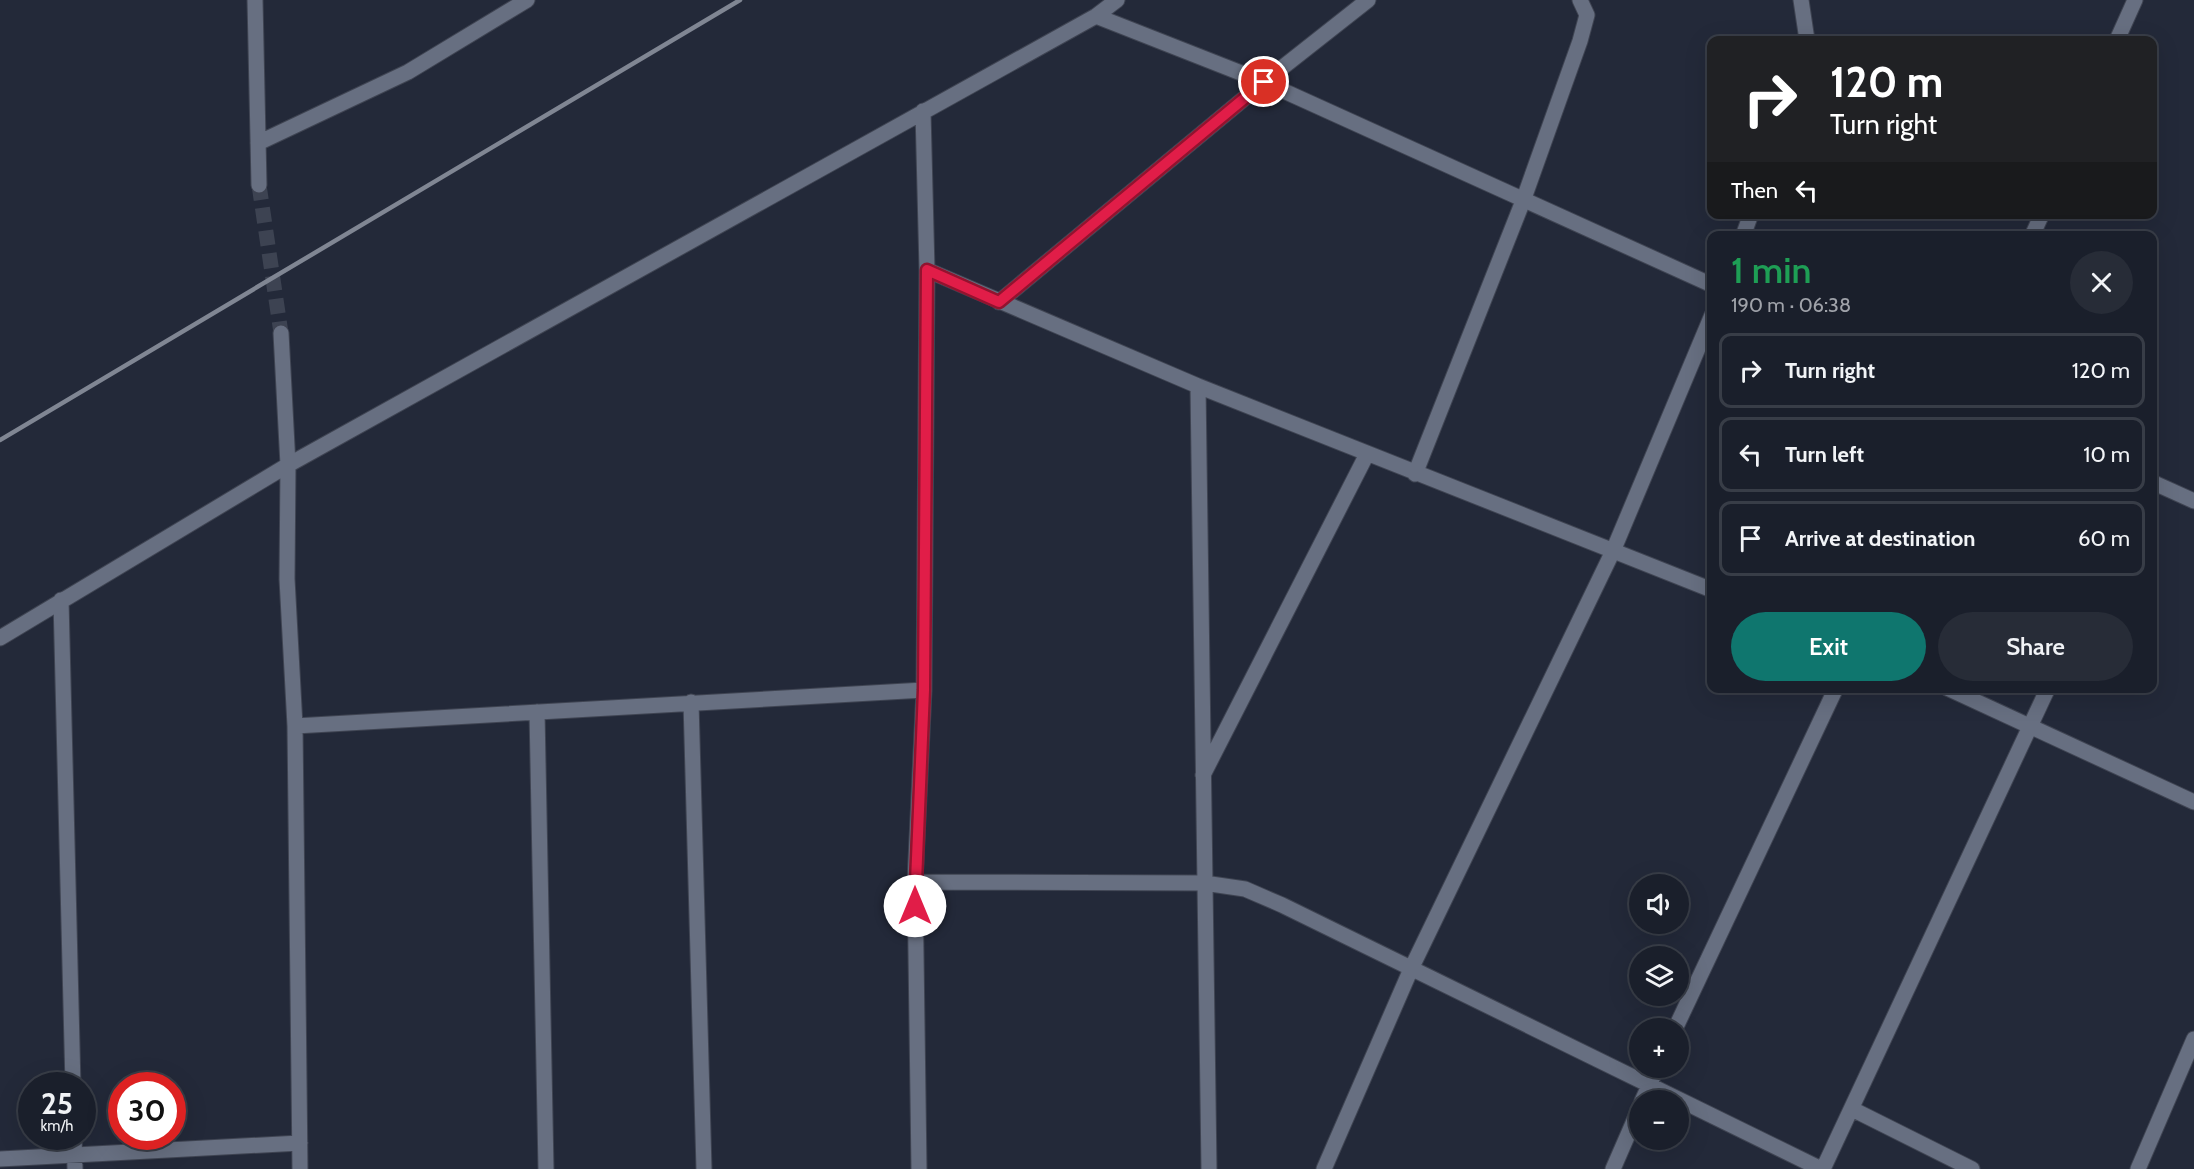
<!DOCTYPE html>
<html lang="en">
<head>
<meta charset="utf-8">
<style>
  body { margin:0; font-family:Cabin,sans-serif; background:#272c37; color:#f1f3f6; height:100vh; display:flex; flex-direction:column; font-size:22px; white-space:nowrap }
  * { box-sizing:border-box; margin:0 }
  p { font-size:20px; color:#9fa2a9 }
  .icon { flex:none; width:33px; height:33px; fill:none; stroke:currentColor; stroke-width:2; stroke-linecap:round; stroke-linejoin:round }
  .map { position:relative; flex:1; overflow:hidden }
  .drawer { position:absolute; left:1707px; top:231px; width:450px; height:462px; display:flex; flex-direction:column; background:#1a1f2b; border-radius:12px; box-shadow:0 6px 24px #0002,0 0 0 2px #383d47 }
  .drawer>* { flex:none }
  .banner { position:absolute; left:1707px; top:36px; width:450px; height:183px; border-radius:12px; box-shadow:0 6px 24px #0002,0 0 0 2px #383d47; background:#202124; color:#fff; overflow:hidden }
  .buttons { position:absolute; left:1629px; top:874px; display:grid; gap:12px }
  .buttons a { display:grid; place-items:center; width:60px; height:60px; border-radius:50%; background:#1a1f2b; box-shadow:0 6px 24px #0002,0 0 0 2px #383d47; font-size:30px }
  .speed { position:absolute; left:18px; top:1072px; display:flex; gap:12px; font-size:30px; font-weight:700; text-align:center }
  .speed>* { display:grid; place-content:center; width:78px; height:78px; border-radius:50%; background:#1a1f2b; box-shadow:0 6px 24px #0002,0 0 0 2px #383d47; line-height:1 }
  .speed small { font-size:15px; font-weight:400 }
  .speed .limit { border:9px solid #d22; background:#fff; color:#111 }
  .pin { position:absolute; display:grid; place-items:center; width:51px; height:51px; color:#fff; margin:-26px; border:3px solid #fff; border-radius:50%; box-shadow:0 2px 6px #0007 }
  .me { position:absolute; width:66px; margin:-33px; rotate:0deg; stroke-linejoin:round; filter:drop-shadow(0 0 4px #0008) }
  .turn { display:flex; align-items:center; gap:21px; height:126px; padding:0 24px; font-size:27px }
  .turn .icon { width:78px; height:78px; stroke-width:2.5 }
  .turn b { display:block; font-size:42px; line-height:51px }
  .then { display:flex; align-items:center; height:57px; padding:0 24px; background:#0003; gap:12px; font-size:22px }
  .round { display:grid; place-items:center; flex:none; width:63px; height:63px; border-radius:32px; background:#272c37 }
  .summary { display:flex; align-items:center; justify-content:space-between; height:102px; padding:0 24px }
  h1 { font-size:36px; font-weight:600; line-height:45px; color:#1e9e55 }
  .action { display:flex; gap:12px; margin-top:auto; padding:12px 24px }
  .action a { flex:1; height:69px; border-radius:36px; background:#0f766e; color:#fff; font-size:24px; font-weight:600; line-height:69px; text-align:center }
  .action a+a { background:#272c37; color:#f1f3f6 }
  ul { padding:0; list-style:none }
  li { display:flex; align-items:center; gap:18px; height:75px; margin:0 12px 9px; padding:0 12px; border:3px solid #383d47; border-radius:12px }
  li div { flex:1 }
  li b { display:block; font-size:22px }
  li em { font-style:normal }
  .map>svg:first-child { display:block }
  .lines { fill:none; stroke-linecap:round; stroke-linejoin:round }
  .minor-tunnel { stroke:#3d4352; stroke-width:15; stroke-dasharray:15 8; stroke-linecap:butt }
  .minor-casing { stroke:#3f4452; stroke-width:17 }
  .minor { stroke:#676f81; stroke-width:15 }
  .rail { stroke:#808693; stroke-width:4.5 }
  .route-casing { stroke:#92132f; stroke-width:15 }
  .route { stroke:#e11d48; stroke-width:10 }
</style>
</head>
<body>
<div class="map">
<svg width="2194" height="1169" viewBox="0 0 2194 1169">
  <rect width="100%" height="100%" fill="#232939"/>
  <g class="lines">
    <path class="minor-tunnel" d="M259,185L281,333"/>
    <defs>
      <path id="minor" d="M255,0L259,185
        M1801,0L1807,40
        M1096,16L1264,82L1712,285
        M2117,40L2135,0
        M258,143L408,72L527,0
        M1743,236L1751,214
        M2032,236L2042,214
        M927,270L1198,386L1712,590
        M999,302L1264,82L1368,0
        M281,333L288,465L287,579L295,726L300,1169
        M1198,386L1209,1169
        M1415,474L1523,201L1580,41L1587,15L1580,0
        M2152,482L2194,501
        M61,600L73,1086
        M0,638L288,465L1096,16L1117,0
        M1947,688L2194,802
        M691,702L704,1169
        M537,712L546,1169
        M295,726L924,690
        M1203,775L1367,454
        M915,882L1204,883L1245,889L1282,905L1821,1169
        M1675,1029L1836,688
        M1642,1101L1657,1068
        M1852,1109L1972,1169
        M74,1137L75,1169
        M0,1159L300,1143
        M919,1169L915,882L924,690L927,270L923,111
        M1324,1169L1411,969L1613,551L1712,315
        M1613,1169L1640,1107
        M1823,1169L2048,688
        M2138,1169L2194,1039"/>
    </defs>
    <use href="#minor" class="minor-casing"/>
    <use href="#minor" class="minor"/>
    <path class="rail" d="M0,440L740,0"/>
  </g>
  <g class="lines">
    <defs>
      <path id="route" d="M915,906L924,690L927,270L999,302L1264,82"/>
    </defs>
    <use href="#route" class="route-casing"/>
    <use href="#route" class="route"/>
  </g>
</svg>
<div class="buttons">
<a><svg class="icon" aria-label="sound" viewBox="0 0 24 24"><path d="M4 9h4l5-4v14l-5-4H4zM17 9q2 3 0 6"/></svg></a>
<a><svg class="icon" aria-label="layers" viewBox="0 0 24 24"><path d="M12 4l9 5-9 5-9-5zM3 14l9 5 9-5"/></svg></a>
<a>+</a>
<a>−</a>
</div>
<div class="speed"><div>25<small>km/h</small></div><div class="limit">30</div></div>
<div class="pin" style="left:1264px;top:82px;background:#d93025"><svg class="icon" aria-label="arrive" viewBox="0 0 24 24"><path d="M6 21V4h12l-3 4 3 4H6"/></svg></div>
<svg class="me" style="left:915px;top:906px" viewBox="-20 -20 40 40"><circle r="19" fill="#fff"/><path d="M0-13L10 11 0 6-10 11z" fill="#e11d48"/></svg>
<div class="banner">
<div class="turn"><svg class="icon" aria-label="right" viewBox="0 0 24 24"><path d="M7 20v-9h11M14 6l5 5-5 5"/></svg><div><b>120 m</b>Turn right</div></div>
<div class="then">Then<svg class="icon" aria-label="left" viewBox="0 0 24 24"><path d="M17 20v-9H6M10 6l-5 5 5 5"/></svg></div>
</div>
<section class="drawer">
<div class="summary"><div><h1>1 min</h1><p>190 m · 06:38</p></div><a class="round"><svg class="icon" aria-label="close" viewBox="0 0 24 24"><path d="M6 6l12 12M18 6L6 18"/></svg></a></div>
<ul>
<li><svg class="icon" aria-label="right" viewBox="0 0 24 24"><path d="M7 20v-9h11M14 6l5 5-5 5"/></svg><div><b>Turn right</b></div><em>120 m</em></li>
<li><svg class="icon" aria-label="left" viewBox="0 0 24 24"><path d="M17 20v-9H6M10 6l-5 5 5 5"/></svg><div><b>Turn left</b></div><em>10 m</em></li>
<li><svg class="icon" aria-label="arrive" viewBox="0 0 24 24"><path d="M6 21V4h12l-3 4 3 4H6"/></svg><div><b>Arrive at destination</b></div><em>60 m</em></li>
</ul>
<div class="action"><a>Exit</a><a>Share</a></div>
</section>
</div>
</body>
</html>
